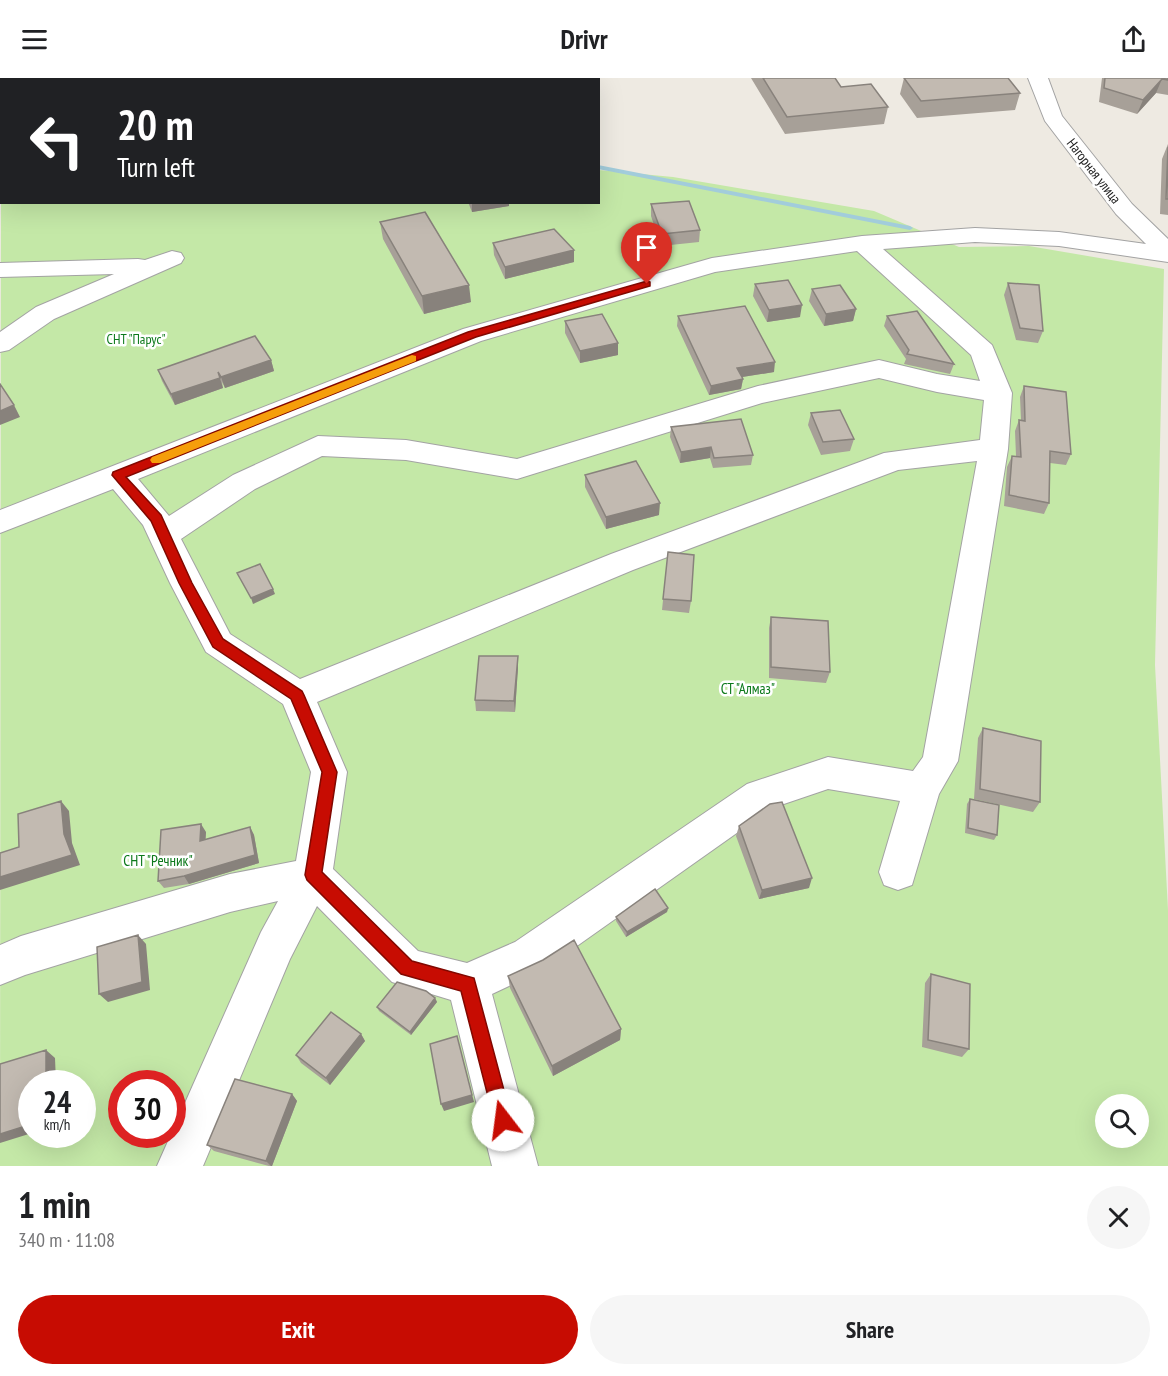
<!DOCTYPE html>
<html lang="en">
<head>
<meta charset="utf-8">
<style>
  body { margin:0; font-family:"PT Sans Narrow",sans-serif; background:#f6f6f6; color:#202124; height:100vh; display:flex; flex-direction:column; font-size:22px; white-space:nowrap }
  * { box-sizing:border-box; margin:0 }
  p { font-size:20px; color:#757577 }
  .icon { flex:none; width:33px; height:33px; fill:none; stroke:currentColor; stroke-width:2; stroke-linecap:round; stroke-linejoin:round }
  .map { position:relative; height:1088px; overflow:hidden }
  .side { display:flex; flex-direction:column; background:#fff; flex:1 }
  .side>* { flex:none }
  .top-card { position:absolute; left:0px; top:0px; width:600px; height:126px; box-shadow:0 6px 24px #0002; background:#202124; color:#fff; overflow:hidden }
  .tools { position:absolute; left:1095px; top:1016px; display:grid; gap:12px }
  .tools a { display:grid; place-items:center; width:54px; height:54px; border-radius:50%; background:#fff; box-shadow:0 6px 24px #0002; font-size:30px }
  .speed { position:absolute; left:18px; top:992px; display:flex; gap:12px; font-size:30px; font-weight:700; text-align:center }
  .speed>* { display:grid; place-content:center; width:78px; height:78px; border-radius:50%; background:#fff; box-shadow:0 6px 24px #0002; line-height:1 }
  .speed small { font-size:15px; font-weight:400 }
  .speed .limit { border:9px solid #d22; background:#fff; color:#111 }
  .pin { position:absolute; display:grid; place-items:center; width:51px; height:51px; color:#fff; margin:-62px -26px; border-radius:50% 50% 50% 0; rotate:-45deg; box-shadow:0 0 6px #0007 }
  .pin .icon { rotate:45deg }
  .me { position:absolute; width:66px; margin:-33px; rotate:345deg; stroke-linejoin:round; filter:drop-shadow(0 0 4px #0008) }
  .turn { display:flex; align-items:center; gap:21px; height:126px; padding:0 18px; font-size:27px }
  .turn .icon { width:78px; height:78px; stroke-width:2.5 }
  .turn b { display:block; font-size:42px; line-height:51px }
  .round { display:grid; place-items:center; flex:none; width:63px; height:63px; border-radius:32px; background:#f6f6f6 }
  .overview { display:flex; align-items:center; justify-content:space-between; height:102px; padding:0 18px }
  h1 { font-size:36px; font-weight:800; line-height:45px }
  .primary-button { display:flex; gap:12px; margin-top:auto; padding:12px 18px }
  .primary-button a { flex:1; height:69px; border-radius:36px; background:#c70c02; color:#fff; font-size:24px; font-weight:800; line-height:69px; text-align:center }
  .primary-button a+a { background:#f6f6f6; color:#202124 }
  header { display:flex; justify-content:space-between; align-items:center; height:78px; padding:0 18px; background:#fff; font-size:27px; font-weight:800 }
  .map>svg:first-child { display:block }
  .grass { fill:#c4e8a7; fill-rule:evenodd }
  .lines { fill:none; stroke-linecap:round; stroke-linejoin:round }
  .stream { fill:#a2ccdb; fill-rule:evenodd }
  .minor-casing { stroke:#a3a3a3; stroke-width:2 }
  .minor { fill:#fff; fill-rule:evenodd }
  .wall { fill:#a7a098 }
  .shaded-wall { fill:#88827c }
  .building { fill:#c2bab1; stroke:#88827c; stroke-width:1.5 }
  .route { fill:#c70c02; stroke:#810801; stroke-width:1.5 }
  .slow { fill:#f59e0b }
  .labels { text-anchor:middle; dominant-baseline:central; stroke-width:5; stroke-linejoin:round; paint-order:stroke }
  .far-street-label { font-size:14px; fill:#1c1c1c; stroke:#fff }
  .far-park-label { font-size:14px; fill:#0c791b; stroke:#fff }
  .park-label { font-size:15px; fill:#0c791b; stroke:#fff }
</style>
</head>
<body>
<header><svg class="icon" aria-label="menu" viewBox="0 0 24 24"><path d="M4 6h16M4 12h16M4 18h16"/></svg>Drivr<svg class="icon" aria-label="share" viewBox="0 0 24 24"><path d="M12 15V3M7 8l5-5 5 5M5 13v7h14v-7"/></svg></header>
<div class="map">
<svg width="1168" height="1088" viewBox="0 0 1168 1088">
  <rect width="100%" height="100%" fill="#eeeae2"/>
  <path class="grass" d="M1,87L2,124H598L599,92L673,99L874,133L959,169L1029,168L1164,191L1155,587L1168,832V1088H0ZM32,1005H82V1056H32ZM122,1005H172V1056H122ZM1106,1026H1138V1059H1106Z"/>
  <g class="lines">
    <path class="stream" d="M598,87L910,148L913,150L910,152L598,91Z
      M0,91H2V95H0Z"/>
    <defs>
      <path id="minor" d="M352,0H373L374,2H353Z
        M1028,0H1048L1062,38L1132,126L1168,161V184L1059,168L975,164L883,171L992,267L1012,315L1008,371L958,683L939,716L912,807L898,812L884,807L879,794L900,723L828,711L772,730L543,892L492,916L538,1088H492L451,922L392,904L317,828L290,881L203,1088H157L261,854L278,823L230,834L25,897L0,907V867L21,858L230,796L296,783L311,694L283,626L206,574L170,505L143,447L113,411L0,455V432L463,251L712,180L862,158L975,150L1059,154L1146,166L1116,136L1045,43ZM857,173L971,277L980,303L937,296L879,282L758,308L517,381L406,362L318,358L233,397L169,438L138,401L481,263L715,194ZM879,300L937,314L984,322L980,362L884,375L611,476L300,601L230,556L181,461L255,411L322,378L406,382L517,401L762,325ZM977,383L923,679L913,693L828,679L747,706L515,864L467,885L418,873L333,791L347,694L317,624L633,492L898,392Z
        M172,173L181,175L184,180L181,185L54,241L9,272L0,274V254L36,229L114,196L0,199V185L138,181L145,182Z"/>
    </defs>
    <use href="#minor" class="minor-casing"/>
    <use href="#minor" class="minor"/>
  </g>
  <path class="wall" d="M751,0H835L841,9L888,29L884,46L785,56Z
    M904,0H1008L1020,15L1015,32L917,40L900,16Z
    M1102,0H1168V17L1156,15L1137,36L1099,24Z
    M1168,66V137L1160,136L1162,81Z
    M468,124H509V128L472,134Z
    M651,126L700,152L699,164L661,168L651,138Z
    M380,144L471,224L424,236L383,161Z
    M493,165L574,184L505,201L494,177Z
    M1008,205L1043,253L1038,265L1016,262L1004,217Z
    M755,206L800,239L767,244L753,218Z
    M812,211L856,231L853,243L824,248L809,223Z
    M678,238L774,294L742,299L743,301L741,311L709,317L677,248Z
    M887,238L954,286L950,296L904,286L906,281L884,248Z
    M565,243L618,265V277L580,285L565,255Z
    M271,282L274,293L225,310L222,304L223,310L175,327L162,303L158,292Z
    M1024,308L1071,376L1066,387L1050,385L1049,425L1044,436L1004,428L1007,389L1012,378H1016L1015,353L1019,342H1021L1020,319Z
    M811,335L854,361L850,373L821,377L808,347Z
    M671,349L753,377L751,387L713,390L710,380L680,385L670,359Z
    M585,397L659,437L606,451L585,409Z
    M668,474L691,523L689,535L662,532Z
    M771,539L830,594L826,605L769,600V550Z
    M518,578V589L515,634L476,633L475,622Z
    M983,650L1040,724L1033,734L974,721L978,660Z
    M970,721L997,757L994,762L965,755L967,726Z
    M739,748L809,810L759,821L736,758Z
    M250,749L254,757L259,785L189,806L164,810L158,803L206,754L205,762Z
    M668,830L667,834L626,859L616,843V839Z
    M931,896L969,971L962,979L922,969L925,905Z
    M508,898L621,951L620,962L553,998L510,910Z
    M435,920L437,924L411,957L379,933L377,929Z
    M361,956L365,963L330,1007L301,985L296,977Z
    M292,1016L297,1023L272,1088H269L214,1073L207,1067Z"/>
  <path class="shaded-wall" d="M1162,1L1156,15L1137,36L1143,22Z
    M472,124H509V128L472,134Z
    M574,172V184L505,201V189Z
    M469,207L471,224L424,236L422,218Z
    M802,227L800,239L767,244L769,232Z
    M856,231L853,243L824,248L826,236Z
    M618,265V277L580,285V273Z
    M271,282L274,293L225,310L221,299Z
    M775,284L774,294L736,300L737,290Z
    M218,294L223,310L175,327L171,316Z
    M743,301L741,311L709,317L711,308Z
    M14,327L20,339L0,347V333Z
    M711,369L710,380L680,385L681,374Z
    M660,425L659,437L606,451V439Z
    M273,511L275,516L253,526L251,520Z
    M518,578V589L515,634L514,623Z
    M61,723L69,733L72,765L80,787L0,812V799L64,756Z
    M201,746L206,754L205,771L200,763Z
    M250,749L254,757L259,785L189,806L184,798Z
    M812,800L809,810L759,821L762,812Z
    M668,830L667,834L626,859L627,854Z
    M138,857L146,866L150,912L108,924L99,916Z
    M435,920L437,924L411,957L410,954Z
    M621,951L620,962L553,998L552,988Z
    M361,956L365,963L330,1007L326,1000Z
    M457,958L474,1024L444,1033L441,1026Z
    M46,972L55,980L56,1005H46Z
    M292,1016L297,1023L272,1088H271L266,1083Z
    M32,1046V1055L0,1065V1056Z"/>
  <path class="building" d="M420,0H520V1L420,2Z
    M763,0H835L841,9L871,6L888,29L787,39Z
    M904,0H1008L1020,15L921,23Z
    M1105,0H1168V2L1162,1L1143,22L1104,10Z
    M1168,69V121H1166Z
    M689,123L700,152L662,156L651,126Z
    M425,134L469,207L422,218L380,144Z
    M554,151L574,172L505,189L493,165Z
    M788,202L802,227L769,232L755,206Z
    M1008,205L1039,207L1043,253L1020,250Z
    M840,207L856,231L826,236L812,211Z
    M745,228L775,284L737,290L743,301L711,308L678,238Z
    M917,233L954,286L907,276L909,272L887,238Z
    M602,236L618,265L580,273L565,243Z
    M255,258L271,282L221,299L218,294L220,300L171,316L158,292Z
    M0,306L14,327L0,333Z
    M1024,308L1066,314L1071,376L1050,373L1049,425L1009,417L1012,378L1021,379L1019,342L1025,343Z
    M840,332L854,361L823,364L811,335Z
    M741,341L753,377L714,380L711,369L681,374L671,349Z
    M636,383L660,425L606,439L585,397Z
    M668,474L694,477L691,523L663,521Z
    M260,486L273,511L251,520L237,495Z
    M771,539L828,543L830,594L771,589Z
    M479,578H518L514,623L475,622Z
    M983,650L1041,663L1040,724L980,711Z
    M970,721L999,727L997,757L968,750Z
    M61,723L64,756L72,777L0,799V775L19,769L18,736Z
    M782,724L812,800L762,812L739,748L770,726Z
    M201,746L200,763L250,749L255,777L184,798L158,803L161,752Z
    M655,811L668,830L627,854L616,839Z
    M138,857L142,904L99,916L97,869Z
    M574,862L621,951L552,988L508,898L543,882Z
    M931,896L970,906L969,971L928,962Z
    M397,904L426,913L435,920L410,954L377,929Z
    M331,934L361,956L326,1000L296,977Z
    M457,958L472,1017L441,1026L430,966Z
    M46,972V1005H32V1046L0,1056V986Z
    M235,1001L292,1016L266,1083L207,1067Z"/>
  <path class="route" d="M647,203L650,204V208L476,259L126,399L161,437L192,505L223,561L302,613L304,617L337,694L322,794L412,883L474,900L512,1042L509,1049L503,1052L496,1049L494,1042L461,913L401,896L307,802L305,797L322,694L291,621L213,569L179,505L151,443L112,397L113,394L468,254Z"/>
  <path class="slow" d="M412,277L416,278V283L160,385H152L150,382L152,379Z"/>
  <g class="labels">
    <g class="far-street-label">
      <text transform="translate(1094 93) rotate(52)">Нагорная улица</text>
    </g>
    <g class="far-park-label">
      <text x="136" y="261">СНТ "Парус"</text>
    </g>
    <g class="park-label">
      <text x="748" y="610">СТ "Алмаз"</text>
      <text x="158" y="782">СНТ "Речник"</text>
    </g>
  </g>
</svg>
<div class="tools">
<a><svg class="icon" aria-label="search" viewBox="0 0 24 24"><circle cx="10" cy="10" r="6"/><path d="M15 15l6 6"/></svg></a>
</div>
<div class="speed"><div>24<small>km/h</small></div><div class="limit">30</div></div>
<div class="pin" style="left:647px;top:206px;background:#d93025"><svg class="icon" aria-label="arrive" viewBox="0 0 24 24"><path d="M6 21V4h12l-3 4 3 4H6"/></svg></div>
<svg class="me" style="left:503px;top:1042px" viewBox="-20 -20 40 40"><circle r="19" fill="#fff"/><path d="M0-13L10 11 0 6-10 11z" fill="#c70c02"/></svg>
<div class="top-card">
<div class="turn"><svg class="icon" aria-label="left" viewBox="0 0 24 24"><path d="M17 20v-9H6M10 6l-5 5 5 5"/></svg><div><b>20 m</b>Turn left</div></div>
</div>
</div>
<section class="side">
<div class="overview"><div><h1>1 min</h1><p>340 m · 11:08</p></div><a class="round"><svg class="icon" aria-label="close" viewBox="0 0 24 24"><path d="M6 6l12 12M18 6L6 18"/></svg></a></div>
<div class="primary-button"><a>Exit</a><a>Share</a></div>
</section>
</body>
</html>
